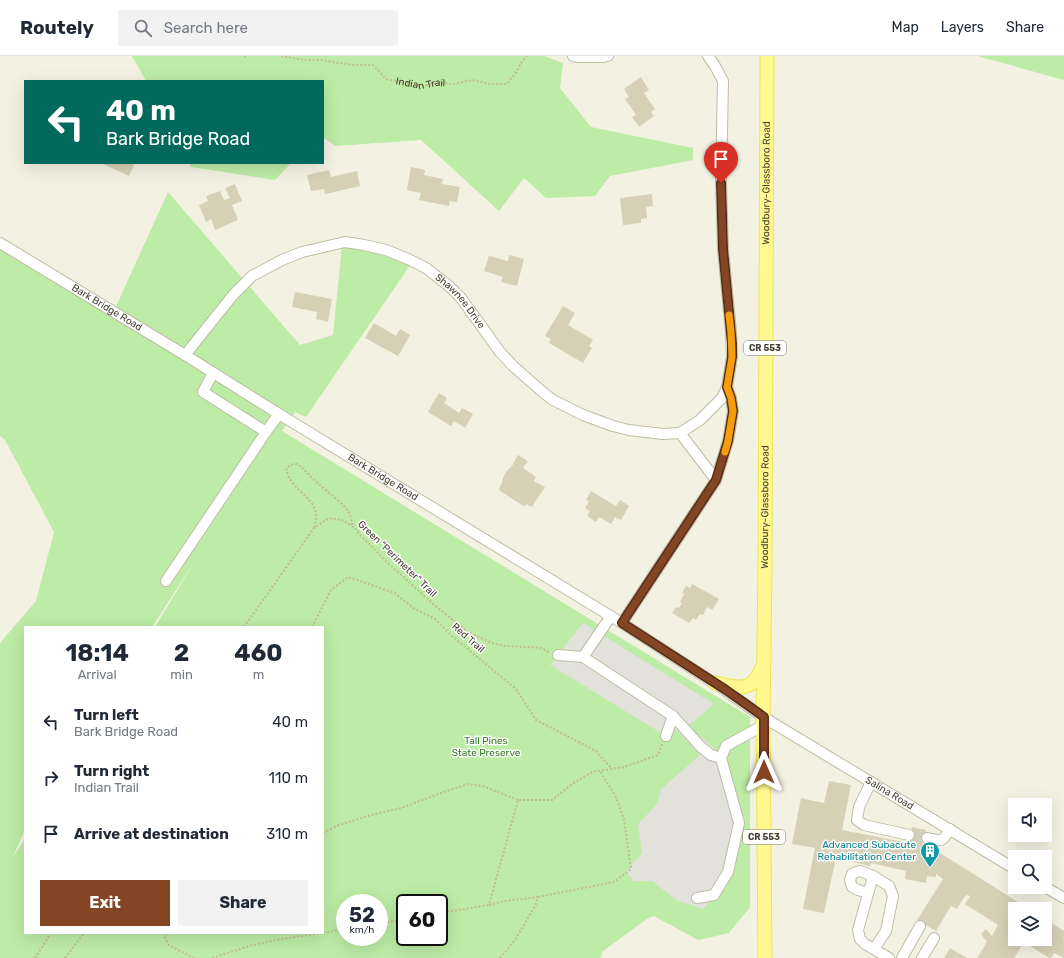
<!DOCTYPE html>
<html lang="en">
<head>
<meta charset="utf-8">
<style>
  body { margin:0; font-family:Rubik,sans-serif; background:#f2f2f3; color:#1f2937; height:100vh; display:flex; flex-direction:column; font-size:15px; white-space:nowrap }
  * { box-sizing:border-box; margin:0 }
  p { font-size:13px; color:#747a83 }
  .icon { flex:none; width:22px; height:22px; fill:none; stroke:currentColor; stroke-width:2; stroke-linecap:round; stroke-linejoin:round }
  .map { position:relative; flex:1; overflow:hidden }
  .panel { position:absolute; left:24px; top:570px; width:300px; height:308px; display:flex; flex-direction:column; background:#fff; border-radius:0px; box-shadow:0 4px 16px #0002 }
  .panel>* { flex:none }
  .guide { position:absolute; left:24px; top:24px; width:300px; height:84px; border-radius:0px; box-shadow:0 4px 16px #0002; background:#00695c; color:#fff; overflow:hidden }
  .controls { position:absolute; left:1008px; top:742px; display:grid; gap:8px }
  .controls a { display:grid; place-items:center; width:44px; height:44px; border-radius:0px; background:#fff; box-shadow:0 4px 16px #0002; font-size:20px }
  .speed { position:absolute; left:336px; top:838px; display:flex; gap:8px; font-size:20px; font-weight:700; text-align:center }
  .speed>* { display:grid; place-content:center; width:52px; height:52px; border-radius:50%; background:#fff; box-shadow:0 4px 16px #0002; line-height:1 }
  .speed small { font-size:10px; font-weight:400 }
  .speed .limit { border:2px solid #111; border-radius:6px; background:#fff; color:#111 }
  .pin { position:absolute; display:grid; place-items:center; width:34px; height:34px; color:#fff; margin:-41px -17px; border-radius:50% 50% 50% 0; rotate:-45deg; box-shadow:0 0 4px #0007 }
  .pin .icon { rotate:45deg }
  .me { position:absolute; width:44px; margin:-22px; rotate:0deg; stroke-linejoin:round; filter:drop-shadow(0 0 3px #0008) }
  .turn { display:flex; align-items:center; gap:14px; height:84px; padding:0 16px; font-size:18px }
  .turn .icon { width:52px; height:52px; stroke-width:2.5 }
  .turn b { display:block; font-size:28px; line-height:34px }
  .eta { display:flex; justify-content:space-evenly; align-items:center; height:68px; text-align:center }
  .eta b { font-size:24px; font-weight:700; line-height:28px }
  .action { display:flex; gap:8px; margin-top:auto; padding:8px 16px }
  .action a { flex:1; height:46px; border-radius:0px; background:#844524; color:#fff; font-size:16px; font-weight:700; line-height:46px; text-align:center }
  .action a+a { background:#f2f2f3; color:#1f2937 }
  ul { padding:0; list-style:none }
  li { display:flex; align-items:center; gap:12px; height:56px; padding:0 16px }
  li div { flex:1 }
  li b { display:block; font-size:15px }
  li em { font-style:normal }
  header { display:flex; align-items:center; gap:24px; box-sizing:border-box; height:56px; padding:0 20px; background:#fff; border-bottom:1px solid #e0e1e3 }
  header strong { font-size:19px }
  nav { display:flex; gap:22px; margin-inline-start:auto; font-size:14px }
  .search { width:280px; height:36px; background:#f2f2f3; display:flex; align-items:center; gap:10px; box-sizing:border-box; padding:0 14px; border-radius:0px; color:#747a83; font-size:15px }
  .map>svg:first-child { display:block }
  .green { fill:#bceca5; fill-rule:evenodd }
  .parking { fill:#e2e1db }
  .building { fill:#d5d0b6 }
  .lines { fill:none; stroke-linecap:round; stroke-linejoin:round }
  .minor-tunnel { stroke:#d0cfbf; stroke-width:10; stroke-dasharray:10 5; stroke-linecap:butt }
  .minor-casing { stroke:#bfbca4; stroke-width:12 }
  .major-casing { stroke:#efe453; stroke-width:15 }
  .path { stroke:#c2bc93; stroke-width:2; stroke-dasharray:2 2; stroke-linecap:butt }
  .minor { stroke:#fff; stroke-width:10 }
  .major { stroke:#fff98f; stroke-width:13 }
  .route-casing { stroke:#562d17; stroke-width:10 }
  .route { stroke:#844524; stroke-width:7 }
  .slow { stroke:#f59e0b; stroke-width:7 }
  .labels { text-anchor:middle; dominant-baseline:central; stroke-width:3; stroke-linejoin:round; paint-order:stroke }
  .shield { fill:#fff; stroke:#7d7b70; stroke-width:1 }
  .shield-label { font-size:9px; font-weight:bold; fill:#454232 }
  .street-label { font-size:10px; fill:#454232; stroke:#fff }
  .park-label { font-size:10px; fill:#2e7c20; stroke:#fff }
  .culture-label { font-size:10px; fill:#0d838f; stroke:#fff; text-anchor:end }
</style>
</head>
<body>
<header>
<strong>Routely</strong>
<div class="search"><svg class="icon" aria-label="search" viewBox="0 0 24 24"><circle cx="10" cy="10" r="6"/><path d="M15 15l6 6"/></svg>Search here</div>
<nav><a>Map</a><a>Layers</a><a>Share</a></nav>
</header>
<div class="map">
<svg width="1064" height="902" viewBox="0 0 1064 902">
  <rect width="100%" height="100%" fill="#f3f2e2"/>
  <path class="green" d="M132,0H544L563,7L560,32L591,71L693,92V104L610,120L595,140L546,142L524,122L499,155L421,84L335,90L323,81V25H146Z
    M978,0H1064V24L988,3Z
    M189,107H291L275,124L191,111Z
    M168,136L300,289L333,279L342,189L413,205L306,361L295,356L282,375L750,661V851L729,877L698,884L654,860L647,863L603,895L600,902H0V587L36,545L54,476L5,384L0,380V188L113,257ZM195,505L155,571H323V877H25V783L13,801L25,773V571H152ZM345,847H379V881H345ZM405,847H439V881H405Z"/>
  <path class="parking" d="M583,567L714,648L688,670L712,690L726,707L731,730L743,774L728,826L703,853L676,844L652,825H633L626,815L642,797L638,768L657,748L661,733L700,699L675,673L666,680L550,609Z"/>
  <path class="building" d="M641,21L649,34L644,37L655,53L651,56L654,60L639,71L632,61L636,59L625,43L629,41L624,33Z
    M101,107H130L134,109L129,120Z
    M411,111L425,114L424,119L443,123L442,128L460,131L457,146L450,145L449,150L419,144L421,137L407,134Z
    M329,114L331,121L357,115L360,130L325,138L324,133L311,135L307,119Z
    M235,128L242,145L232,149L238,164L215,174L211,163L206,166L199,149L208,145L206,140L220,135L224,144L230,142L225,132Z
    M652,138L653,150L646,151L647,162L641,163V167L623,169L620,142Z
    M509,199L524,203L517,230L501,226L503,221L484,215L489,200L508,205Z
    M295,236L332,243L328,266L316,263L317,256L292,251Z
    M563,250L575,257L568,269L593,284L589,290L592,292L583,307L549,287L551,283L545,280Z
    M374,267L396,280L400,273L410,279L398,300L365,282Z
    M439,337L447,342L444,347L459,357L462,352L473,358L465,372L454,365L451,370L428,356Z
    M518,399L528,405L523,412L536,421L534,425L545,431L532,451L526,448L525,451L499,434L505,417L512,410Z
    M591,435L616,450L620,444L629,450L621,464L615,461L611,468L599,461L596,466L587,460L590,455L585,452L589,445L586,444Z
    M692,528L719,543L712,554L707,551L703,559L700,558L696,564L693,562L689,567L672,557L676,551L679,552L682,547L680,546L684,538L682,537L686,530L690,532Z
    M829,725L851,729L842,774L909,787L912,771L926,774L923,790L940,795V797L1029,853H1015V883H1045V863L1064,875V881L1063,883H1064V902L1054,897L1051,902H1049L1024,886L1014,902H977L987,886L981,878L986,873L992,880L998,869L965,848L970,840L967,839L966,840H965L957,853L951,850L936,875L917,864L943,823L936,818V821L927,820L926,827L905,823L906,815L871,807L870,810L836,802L824,857L803,853L815,792L792,788L801,742L824,747Z
    M950,892L967,902H944Z"/>
  <g class="lines">
    <path class="minor-tunnel" d="M909,779L927,782"/>
    <defs>
      <g id="minor">
        <path d="M573,0L578,1H604L608,0"/>
        <path id="s2" d="M0,187L185,299L279,358L622,567L725,634L763,661L1015,813"/>
        <path id="s3" d="M185,299L233,239L252,220L282,204L302,196L345,186L364,189L386,194L408,203L426,212L449,230L461,242L482,271L500,296L513,310L545,338L553,344L583,359L613,370L629,374L663,378L680,377L700,364L722,342L727,331"/>
        <path d="M213,317L203,336L266,376L279,358"/>
        <path d="M680,377L716,424"/>
        <path d="M166,525L266,376"/>
        <path d="M622,567L716,424L728,385L733,355L731,342L727,331L732,301L731,276L723,193L721,127L723,25L715,10L708,0"/>
        <path d="M558,599L583,601L673,660L701,691L711,699L721,702"/>
        <path d="M583,601L611,560"/>
        <path d="M666,680L673,660"/>
        <path d="M871,726L859,751L857,764L864,769L909,779"/>
        <path d="M927,782C942,785 942,787 950,773"/>
        <path d="M1045,831L1064,842"/>
        <path d="M868,837L858,834L852,831L850,824L852,818L856,816L860,815L873,820"/>
        <path d="M697,842L714,839L728,816L739,767L721,702L726,690L764,669"/>
        <path d="M874,893L886,875L893,840L889,830L873,820L858,874L860,883L865,888L889,902"/>
        <path d="M902,902L920,870"/>
        <path d="M922,902L934,882"/>
      </g>
      <g id="major">
        <path d="M715,627C727,629 745,636 754,625C758,620 761,614 764,608"/>
        <path id="s4" d="M765,902L763,661L765,513L767,0"/>
      </g>
    </defs>
    <use href="#minor" class="minor-casing"/>
    <use href="#major" class="major-casing"/>
    <g class="path">
      <path d="M244,0H248"/>
      <path id="s1" d="M281,0L305,4H322L339,7L355,9H373L386,23L421,30L437,27L454,28L472,24L490,28H507L517,15L521,7L527,0"/>
      <path d="M314,472C323,446 301,441 290,423C288,421 288,417 286,414L290,409L297,408C305,413 310,421 318,427C327,436 341,445 348,455C351,460 352,465 352,470"/>
      <path d="M244,571L314,472L329,462L342,464L355,472L361,480L388,507L432,547L468,576L492,587L505,590L528,591L541,592L549,596"/>
      <path d="M312,571L331,534L348,521L395,537L413,552L435,563L452,580L516,633L536,664L596,695L612,713"/>
      <path d="M323,777L339,769L371,759L401,752L444,736L468,728L483,730L518,744"/>
      <path d="M538,841L614,826L631,813L624,764L616,741L600,715"/>
      <path d="M439,857L489,849"/>
      <path d="M379,868L405,863"/>
      <path d="M167,877L165,882L169,889L194,902"/>
      <path d="M323,877L345,873"/>
      <path d="M35,902L51,877"/>
      <path d="M65,902L84,877"/>
      <path d="M212,902L253,889L276,884L322,877"/>
      <path d="M500,902L515,884L536,848L538,841L505,845L489,849L518,744H552L572,728L592,716L624,711L658,699L662,688"/>
    </g>
    <use href="#minor" class="minor"/>
    <use href="#major" class="major"/>
  </g>
  <g class="lines">
    <defs>
      <path id="route" d="M721,127L723,193L732,288V301L727,331L731,342L733,355L728,385L716,424L622,567L726,634L764,661V716"/>
    </defs>
    <use href="#route" class="route-casing"/>
    <use href="#route" class="route"/>
    <path class="slow" d="M725,396L728,385L733,355L731,342L727,331L732,301L731,276L729,259"/>
  </g>
  <defs>
    <symbol id="building-pin" viewBox="-11 -11 22 30"><path d="M0 17L-7.5 6A9.5 9.5 0 1 1 7.5 6Z" fill="#0f9aa8" stroke="#fff"/><path d="M-4-6H4V6H1V3H-1V6H-4ZM-2.5-4.3h1.7v1.8h-1.7ZM.8-4.3h1.7v1.8H.8ZM-2.5-1h1.7V.8h-1.7ZM.8-1h1.7V.8H.8Z" fill="#fff"/></symbol>
  </defs>
  <g fill-rule="evenodd">
    <use href="#building-pin" x="919" y="784" width="22" height="30"/>
  </g>
  <g class="labels">
    <g class="shield">
      <rect x="744" y="285" width="42" height="14" rx="3"/>
      <rect x="743" y="774" width="42" height="14" rx="3"/>
    </g>
    <g class="shield-label">
      <text x="765" y="292">CR 553</text>
      <text x="764" y="781">CR 553</text>
    </g>
    <g class="street-label">
      <text stroke="none"><textPath href="#s1" startOffset="147">Indian Trail</textPath></text>
      <text stroke="none"><textPath href="#s4" startOffset="775">Woodbury-Glassboro Road</textPath></text>
      <text stroke="none"><textPath href="#s3" startOffset="337">Shawnee Drive</textPath></text>
      <text stroke="none"><textPath href="#s2" startOffset="125">Bark Bridge Road</textPath></text>
      <text stroke="none"><textPath href="#s2" startOffset="449">Bark Bridge Road</textPath></text>
      <text stroke="none"><textPath href="#s4" startOffset="451">Woodbury-Glassboro Road</textPath></text>
      <text transform="translate(397 503) rotate(44)">Green "Perimeter" Trail</text>
      <text transform="translate(468 582) rotate(41)">Red Trail</text>
      <text stroke="none"><textPath href="#s2" startOffset="1046">Salina Road</textPath></text>
    </g>
    <g class="park-label">
      <text x="486" y="685">Tall Pines<tspan x="486" dy="12">State Preserve</tspan></text>
    </g>
    <g class="culture-label">
      <text x="916" y="789">Advanced Subacute<tspan x="916" dy="12">Rehabilitation Center</tspan></text>
    </g>
  </g>
</svg>
<div class="controls">
<a><svg class="icon" aria-label="sound" viewBox="0 0 24 24"><path d="M4 9h4l5-4v14l-5-4H4zM17 9q2 3 0 6"/></svg></a>
<a><svg class="icon" aria-label="search" viewBox="0 0 24 24"><circle cx="10" cy="10" r="6"/><path d="M15 15l6 6"/></svg></a>
<a><svg class="icon" aria-label="layers" viewBox="0 0 24 24"><path d="M12 4l9 5-9 5-9-5zM3 14l9 5 9-5"/></svg></a>
</div>
<div class="speed"><div>52<small>km/h</small></div><div class="limit">60</div></div>
<div class="pin" style="left:721px;top:127px;background:#d93025"><svg class="icon" aria-label="arrive" viewBox="0 0 24 24"><path d="M6 21V4h12l-3 4 3 4H6"/></svg></div>
<svg class="me" style="left:764px;top:716px" viewBox="-20 -20 40 40"><path d="M0-17L14 15 0 8-14 15z" fill="#844524" stroke="#fff" stroke-width="4"/></svg>
<div class="guide">
<div class="turn"><svg class="icon" aria-label="left" viewBox="0 0 24 24"><path d="M17 20v-9H6M10 6l-5 5 5 5"/></svg><div><b>40 m</b>Bark Bridge Road</div></div>
</div>
<section class="panel">
<div class="eta">
<div><b>18:14</b><p>Arrival</p></div>
<div><b>2</b><p>min</p></div>
<div><b>460</b><p>m</p></div>
</div>
<ul>
<li><svg class="icon" aria-label="left" viewBox="0 0 24 24"><path d="M17 20v-9H6M10 6l-5 5 5 5"/></svg><div><b>Turn left</b><p>Bark Bridge Road</p></div><em>40 m</em></li>
<li><svg class="icon" aria-label="right" viewBox="0 0 24 24"><path d="M7 20v-9h11M14 6l5 5-5 5"/></svg><div><b>Turn right</b><p>Indian Trail</p></div><em>110 m</em></li>
<li><svg class="icon" aria-label="arrive" viewBox="0 0 24 24"><path d="M6 21V4h12l-3 4 3 4H6"/></svg><div><b>Arrive at destination</b></div><em>310 m</em></li>
</ul>
<div class="action"><a>Exit</a><a>Share</a></div>
</section>
</div>
</body>
</html>
